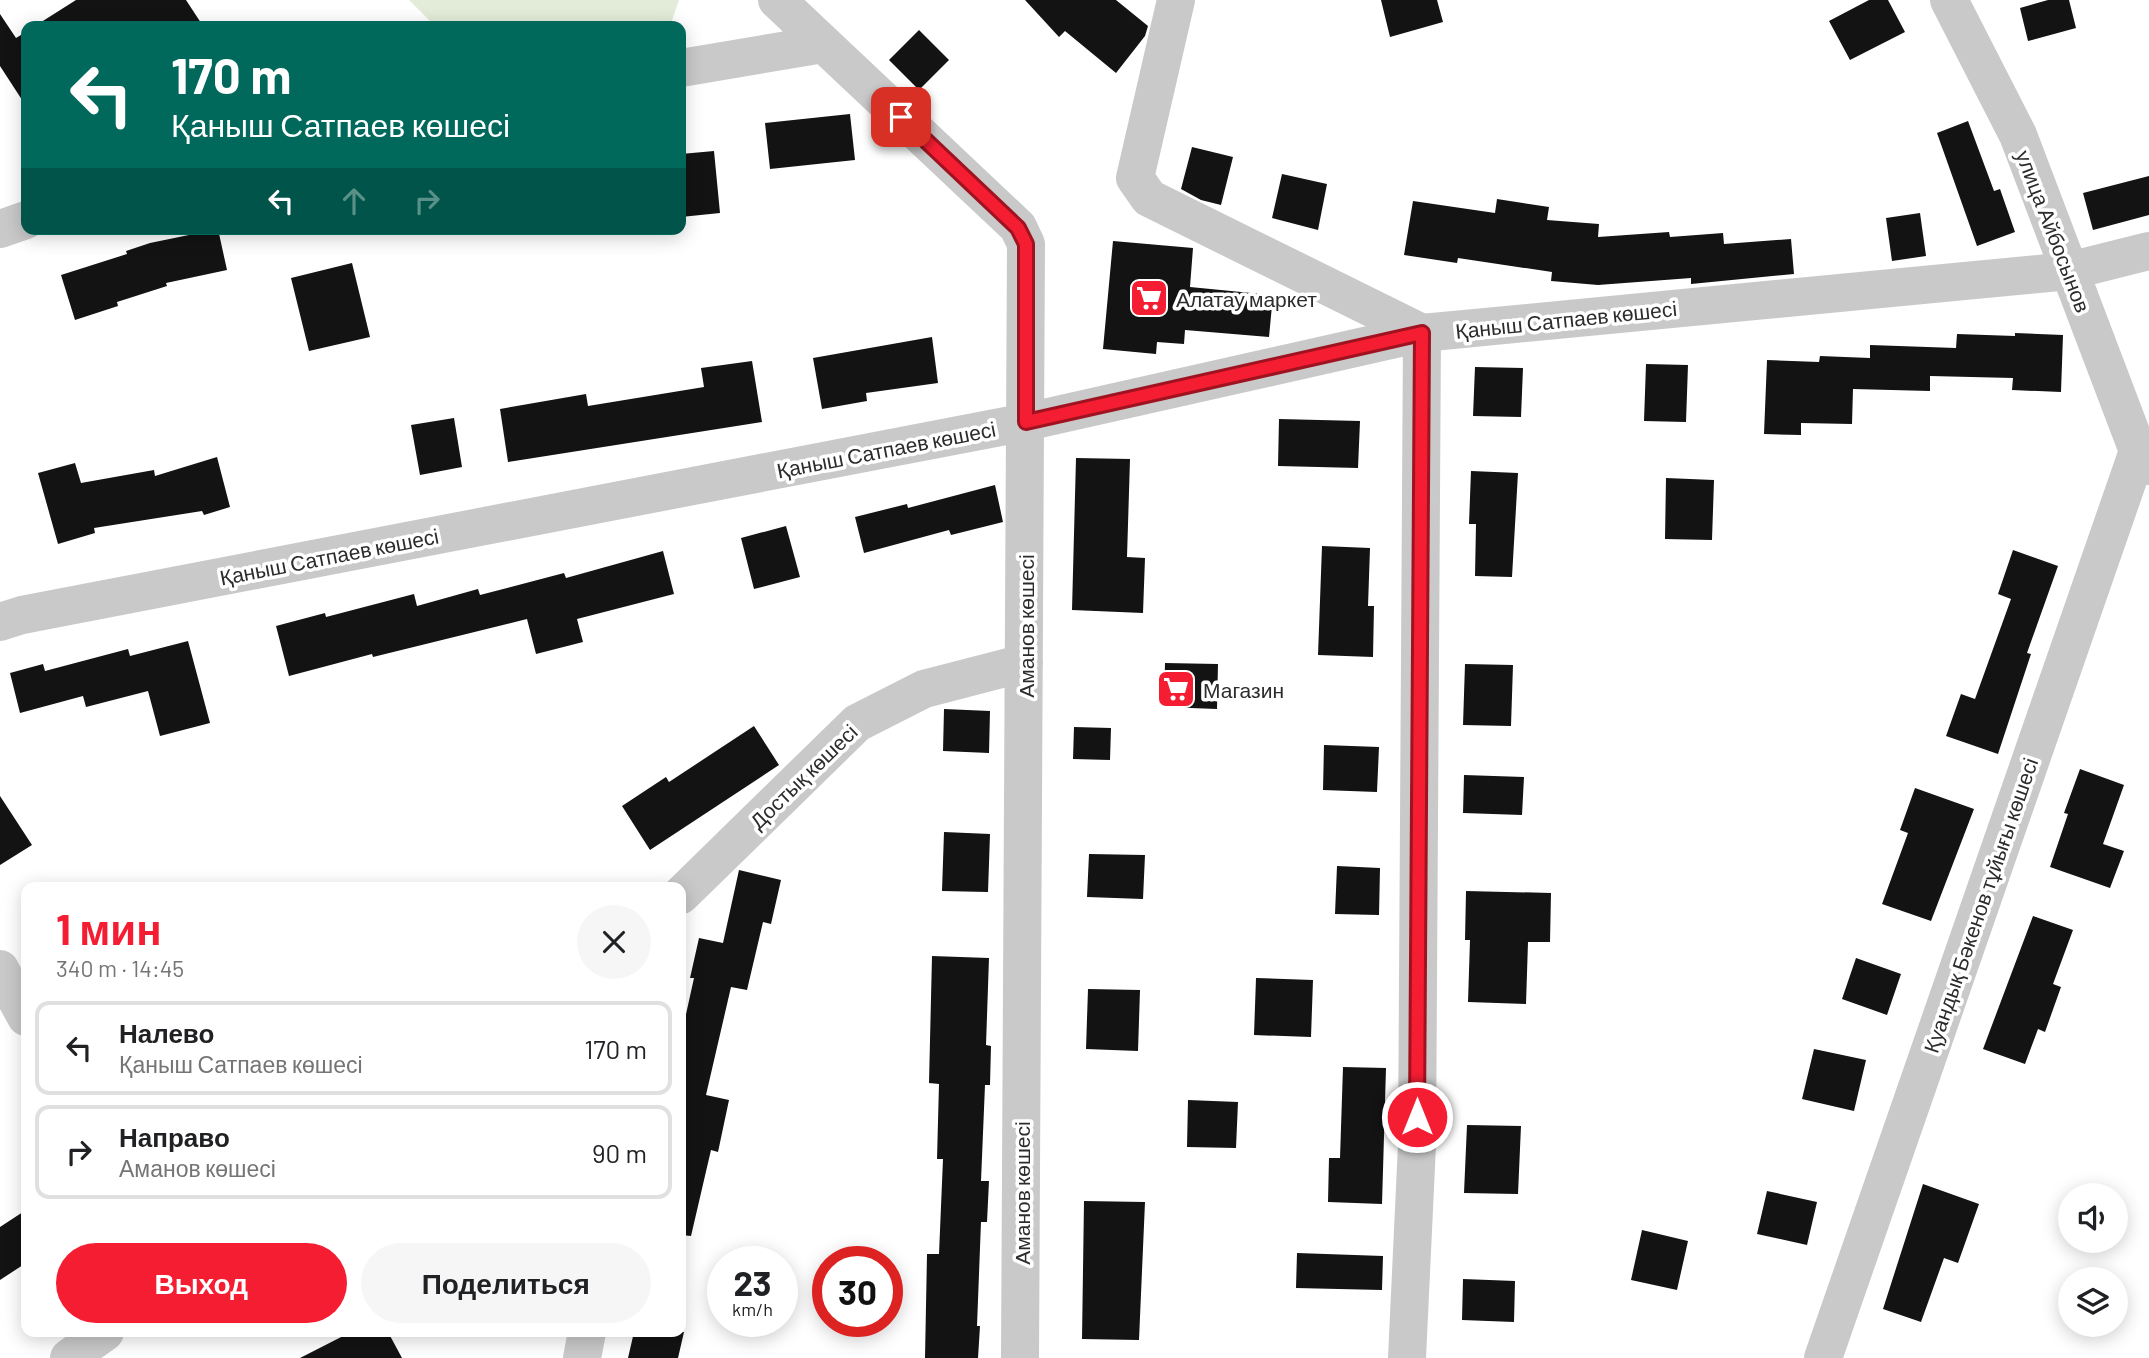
<!DOCTYPE html>
<html lang="ru">
<head>
<meta charset="utf-8">
<style>
  body { margin:0; font-family:Barlow,sans-serif; background:#f6f6f6; color:#202124; height:100vh; display:flex; flex-direction:column; font-size:26px; white-space:nowrap }
  * { box-sizing:border-box; margin:0 }
  p { font-size:23px; color:#757577 }
  .icon { flex:none; width:38px; height:38px; fill:none; stroke:currentColor; stroke-width:2; stroke-linecap:round; stroke-linejoin:round }
  .map { position:relative; flex:1; overflow:hidden }
  .drawer { position:absolute; left:21px; top:882px; width:665px; height:455px; display:flex; flex-direction:column; background:#fff; border-radius:14px; box-shadow:0 4px 18px #0003 }
  .drawer>* { flex:none }
  .top-card { position:absolute; left:21px; top:21px; width:665px; height:214px; border-radius:14px; box-shadow:0 4px 18px #0003; background:#00695c; color:#fff; overflow:hidden }
  .tools { position:absolute; left:2058px; top:1183px; display:grid; gap:14px }
  .tools a { display:grid; place-items:center; width:70px; height:70px; border-radius:50%; background:#fff; box-shadow:0 4px 18px #0003; font-size:35px }
  .speed { position:absolute; left:707px; top:1246px; display:flex; gap:14px; font-size:35px; font-weight:700; text-align:center }
  .speed>* { display:grid; place-content:center; width:91px; height:91px; border-radius:50%; background:#fff; box-shadow:0 4px 18px #0003; line-height:1 }
  .speed small { font-size:18px; font-weight:400 }
  .speed .limit { border:10px solid #d22; background:#fff; color:#111 }
  .pin { position:absolute; display:grid; place-items:center; width:60px; height:60px; color:#fff; margin:-30px; border-radius:14px; box-shadow:0 4px 10px #0006 }
  .me { position:absolute; width:77px; margin:-38px; rotate:0deg; stroke-linejoin:round; filter:drop-shadow(0 0 5px #0008) }
  .turn { display:flex; align-items:center; gap:24px; height:147px; padding:0 35px; font-size:32px }
  .turn .icon { width:91px; height:91px; stroke-width:2.5 }
  .turn b { display:block; font-size:49px; line-height:60px }
  .lanes { display:flex; align-items:center; height:66px; padding:0 35px; background:#0003; justify-content:center; gap:35px; direction:ltr }
  .lanes .off { opacity:.35 }
  .round { display:grid; place-items:center; flex:none; width:74px; height:74px; border-radius:37px; background:#f6f6f6 }
  .headline { display:flex; align-items:center; justify-content:space-between; height:119px; padding:0 35px }
  h1 { font-size:42px; font-weight:700; line-height:52px; color:#f51d32 }
  .primary-button { display:flex; gap:14px; margin-top:auto; padding:14px 35px }
  .primary-button a { flex:1; height:80px; border-radius:42px; background:#f51d32; color:#fff; font-size:28px; font-weight:700; line-height:80px; text-align:center }
  .primary-button a+a { background:#f6f6f6; color:#202124 }
  ul { padding:0; list-style:none }
  li { display:flex; align-items:center; gap:21px; height:94px; margin:0 14px 10px; padding:0 21px; border:4px solid #e0e0e0; border-radius:14px }
  li div { flex:1 }
  li b { display:block; font-size:26px }
  li em { font-style:normal }
  .map>svg:first-child { display:block }
  .green { fill:#e3ecd8 }
  .building { fill:#131313 }
  .lines { fill:none; stroke-linecap:round; stroke-linejoin:round }
  .minor { stroke:#c9c9c9; stroke-width:38 }
  .route-casing { stroke:#9f1320; stroke-width:18 }
  .route { stroke:#f51d32; stroke-width:12 }
  .labels { text-anchor:middle; dominant-baseline:central; stroke-width:7; stroke-linejoin:round; paint-order:stroke }
  .street-label { font-size:21px; fill:#2c2c2c; stroke:#fff }
  .poi-label { font-size:21px; fill:#2c2c2c; stroke:#fff; text-anchor:start }
</style>
</head>
<body>
<div class="map">
<svg width="2149" height="1358" viewBox="0 0 2149 1358">
  <rect width="100%" height="100%" fill="#fff"/>
  <path class="green" d="M409,0H679L670,26H435Z"/>
  <path class="building" d="M76,0H186L203,26H35Z
    M1025,0H1116L1148,26L1145,36L1116,73L1065,31L1059,37Z
    M1381,0H1437L1443,22L1390,37Z
    M1869,0H1888L1905,32L1850,60L1829,21Z
    M2048,0H2069L2076,28L2028,41L2020,8Z
    M0,14L16,38L26,32V106L0,66Z
    M919,30L949,60L919,90L889,60Z
    M850,114L855,160L770,169L765,123Z
    M1968,121L1994,191L2000,189L2015,232L1977,246L1937,133Z
    M1192,147L1233,157L1221,205L1201,200L1181,189Z
    M714,151L720,213L681,217V154Z
    M1282,174L1327,184L1318,230L1272,218Z
    M2149,176V215L2093,230L2083,193Z
    M1497,199L1549,207L1547,220L1599,224L1598,237L1669,232L1670,237L1723,233L1724,244L1791,239L1794,274L1691,284V278L1598,285L1551,281L1552,272L1458,258L1457,263L1404,255L1413,201L1495,213Z
    M1920,213L1926,256L1892,261L1886,218Z
    M218,229L227,270L166,283L167,286L117,302L118,306L75,320L61,275L127,254L126,251L150,243Z
    M1113,241L1193,248L1190,287L1273,295L1269,337L1185,330L1184,344L1157,342L1156,354L1103,349Z
    M352,263L370,337L309,351L291,278Z
    M2015,333L2063,335L2061,392L2012,390L2013,378L1930,376V391L1853,389L1852,424L1801,423V435L1764,434L1767,360L1819,362L1820,356L1870,358V345L1956,348L1957,334L2015,336Z
    M932,337L938,383L866,393L867,401L822,409L813,358Z
    M752,361L762,422L508,462L500,409L586,394L588,406L704,387L701,368Z
    M1646,364L1688,365L1686,422L1644,421Z
    M1475,367L1523,368L1521,417L1473,416Z
    M454,418L462,467L420,475L411,425Z
    M1279,419L1360,421L1358,468L1278,466Z
    M217,457L230,507L204,515L202,511L94,528L95,533L58,544L38,473L75,463L81,483L154,470L155,476Z
    M1076,458L1130,459L1127,557L1145,558L1143,613L1072,610Z
    M1471,471L1518,473L1512,577L1475,576L1476,524H1469Z
    M1666,478L1714,480L1712,540L1665,539Z
    M995,485L1003,522L951,535L949,530L864,553L855,517L907,504L908,508Z
    M786,526L800,577L754,589L741,538Z
    M1322,546L1370,548L1368,606H1374L1373,657L1318,655Z
    M2013,550L2058,566L2027,653L2031,654L1998,754L1946,736L1961,694L1975,699L2011,599L1998,594Z
    M663,551L674,594L577,619L583,642L536,654L527,619L373,657L372,654L289,676L276,626L325,613L326,617L414,594L417,606L478,589L480,595L564,573L566,578Z
    M188,641L210,723L160,736L148,691L86,707L83,696L20,713L10,673L43,664L45,671L128,649L130,656Z
    M1165,663L1218,664L1217,709L1164,707Z
    M1465,664L1513,665L1511,726L1463,725Z
    M944,709L990,711L989,753L943,751Z
    M754,726L779,765L650,850L622,806L666,777L669,782Z
    M1074,727L1111,728L1110,760L1073,759Z
    M1324,745L1379,747L1377,792L1323,790Z
    M2080,769L2124,785L2103,844L2124,851L2110,888L2050,867L2068,814L2064,813Z
    M1464,775L1524,777L1522,815L1463,813Z
    M1915,788L1974,809L1931,921L1882,904L1908,833L1900,830Z
    M0,796L32,845L0,865Z
    M944,832L990,834L988,892L942,891Z
    M1089,854L1145,855L1143,899L1087,897Z
    M1337,866L1380,868L1379,915L1335,914Z
    M739,870L781,880L771,924L763,922L747,990L731,987L706,1095L729,1100L718,1152L711,1150L691,1236L681,1235V1037L694,978H690L699,938L723,943Z
    M1466,891L1551,893L1550,942H1528L1526,1004L1468,1002L1470,940H1465Z
    M2033,916L2073,930L2053,984L2061,987L2045,1032L2038,1029L2025,1064L1983,1049Z
    M932,956L989,958L986,1045L991,1046L990,1085H985L981,1181H989L987,1222H981L977,1326H980L978,1358H925L927,1254H939L943,1159H937L939,1084L929,1083Z
    M1856,958L1901,974L1887,1015L1842,999Z
    M1256,978L1313,980L1311,1037L1254,1035Z
    M1088,989L1140,990L1138,1051L1086,1049Z
    M1814,1049L1866,1060L1854,1111L1802,1099Z
    M1343,1067L1386,1068L1382,1204L1328,1202L1329,1158H1340Z
    M1188,1100L1238,1102L1236,1148L1187,1147Z
    M1467,1125L1521,1126L1518,1194L1464,1193Z
    M1923,1184L1979,1204L1958,1263L1944,1258L1921,1322L1883,1309Z
    M1767,1191L1817,1202L1807,1245L1757,1234Z
    M1084,1201L1145,1202L1139,1340L1082,1339Z
    M26,1210V1263L0,1280V1227Z
    M1642,1230L1688,1241L1677,1290L1631,1280Z
    M1297,1253L1383,1256L1382,1290L1296,1288Z
    M1463,1279L1515,1281L1514,1322L1462,1320Z
    M351,1332H388L402,1358H300Z
    M634,1332H684L678,1358H628Z"/>
  <g class="lines">
    <path class="minor" d="M777,0L1018,227L1026,244L1020,1358
      M1176,0L1135,178L1149,198L1422,333L1417,1145L1407,1358
      M1949,0L2018,135L2138,451L2149,466
      M681,68L823,44
      M0,229L26,220
      M0,622L22,615L1026,422L1422,333L2069,271L2149,251
      M681,895L857,723L924,689L1024,663
      M0,969L26,1017
      M69,1358L105,1332
      M582,1358L587,1332
      M1823,1358L2138,451"/>
  </g>
  <g class="lines">
    <defs>
      <path id="route" d="M901,117L1018,228L1026,244V422L1422,333L1417,1117"/>
    </defs>
    <use href="#route" class="route-casing"/>
    <use href="#route" class="route"/>
  </g>
  <defs>
    <symbol id="supermarket-square" viewBox="-11 -11 22 22"><rect x="-9" y="-9" width="18" height="18" rx="4" fill="#f51d32" stroke="#fff"/><path d="M-6-5.5h2.5l.6 2H6L4.5 2H-2.5L-4.4-4H-6ZM-1.5 3.2a1.3 1.3 0 1 0 .1 0ZM3 3.2a1.3 1.3 0 1 0 .1 0Z" fill="#fff"/></symbol>
  </defs>
  <g fill-rule="evenodd">
    <use href="#supermarket-square" x="1127" y="276" width="44" height="44"/>
    <use href="#supermarket-square" x="1154" y="667" width="44" height="44"/>
  </g>
  <g class="labels">
    <g class="street-label">
      <text transform="translate(2054 231) rotate(69)">улица Айбосынов</text>
      <text transform="translate(1566 319) rotate(-6)">Қаныш Сатпаев көшесі</text>
      <text transform="translate(886 449) rotate(-11)">Қаныш Сатпаев көшесі</text>
      <text transform="translate(329 556) rotate(-11)">Қаныш Сатпаев көшесі</text>
      <text transform="translate(1025 626) rotate(-90)">Аманов көшесі</text>
      <text transform="translate(803 776) rotate(-44)">Достық көшесі</text>
      <text transform="translate(1980 905) rotate(-71)">Қуандық Бәкенов тұйығы көшесі</text>
      <text transform="translate(1021 1193) rotate(-90)">Аманов көшесі</text>
    </g>
    <g class="poi-label">
      <text x="1176" y="298">Алатау маркет</text>
      <text x="1203" y="689">Магазин</text>
    </g>
  </g>
</svg>
<div class="tools">
<a><svg class="icon" aria-label="sound" viewBox="0 0 24 24"><path d="M4 9h4l5-4v14l-5-4H4zM17 9q2 3 0 6"/></svg></a>
<a><svg class="icon" aria-label="layers" viewBox="0 0 24 24"><path d="M12 4l9 5-9 5-9-5zM3 14l9 5 9-5"/></svg></a>
</div>
<div class="speed"><div>23<small>km/h</small></div><div class="limit">30</div></div>
<div class="pin" style="left:901px;top:117px;background:#d93025"><svg class="icon" aria-label="arrive" viewBox="0 0 24 24"><path d="M6 21V4h12l-3 4 3 4H6"/></svg></div>
<svg class="me" style="left:1417px;top:1117px" viewBox="-20 -20 40 40"><circle r="17" fill="#f51d32" stroke="#fff" stroke-width="3"/><path d="M0-11L8 9 0 5-8 9z" fill="#fff"/></svg>
<div class="top-card">
<div class="turn"><svg class="icon" aria-label="left" viewBox="0 0 24 24"><path d="M17 20v-9H6M10 6l-5 5 5 5"/></svg><div><b>170 m</b>Қаныш Сатпаев көшесі</div></div>
<div class="lanes"><svg class="icon" aria-label="left" viewBox="0 0 24 24"><path d="M17 20v-9H6M10 6l-5 5 5 5"/></svg><svg class="icon off" aria-label="ahead" viewBox="0 0 24 24"><path d="M12 20V5M6 11l6-6 6 6"/></svg><svg class="icon off" aria-label="right" viewBox="0 0 24 24"><path d="M7 20v-9h11M14 6l5 5-5 5"/></svg></div>
</div>
<section class="drawer">
<div class="headline"><div><h1>1 мин</h1><p>340 m · 14:45</p></div><a class="round"><svg class="icon" aria-label="close" viewBox="0 0 24 24"><path d="M6 6l12 12M18 6L6 18"/></svg></a></div>
<ul>
<li><svg class="icon" aria-label="left" viewBox="0 0 24 24"><path d="M17 20v-9H6M10 6l-5 5 5 5"/></svg><div><b>Налево</b><p>Қаныш Сатпаев көшесі</p></div><em>170 m</em></li>
<li><svg class="icon" aria-label="right" viewBox="0 0 24 24"><path d="M7 20v-9h11M14 6l5 5-5 5"/></svg><div><b>Направо</b><p>Аманов көшесі</p></div><em>90 m</em></li>
</ul>
<div class="primary-button"><a>Выход</a><a>Поделиться</a></div>
</section>
</div>
</body>
</html>
